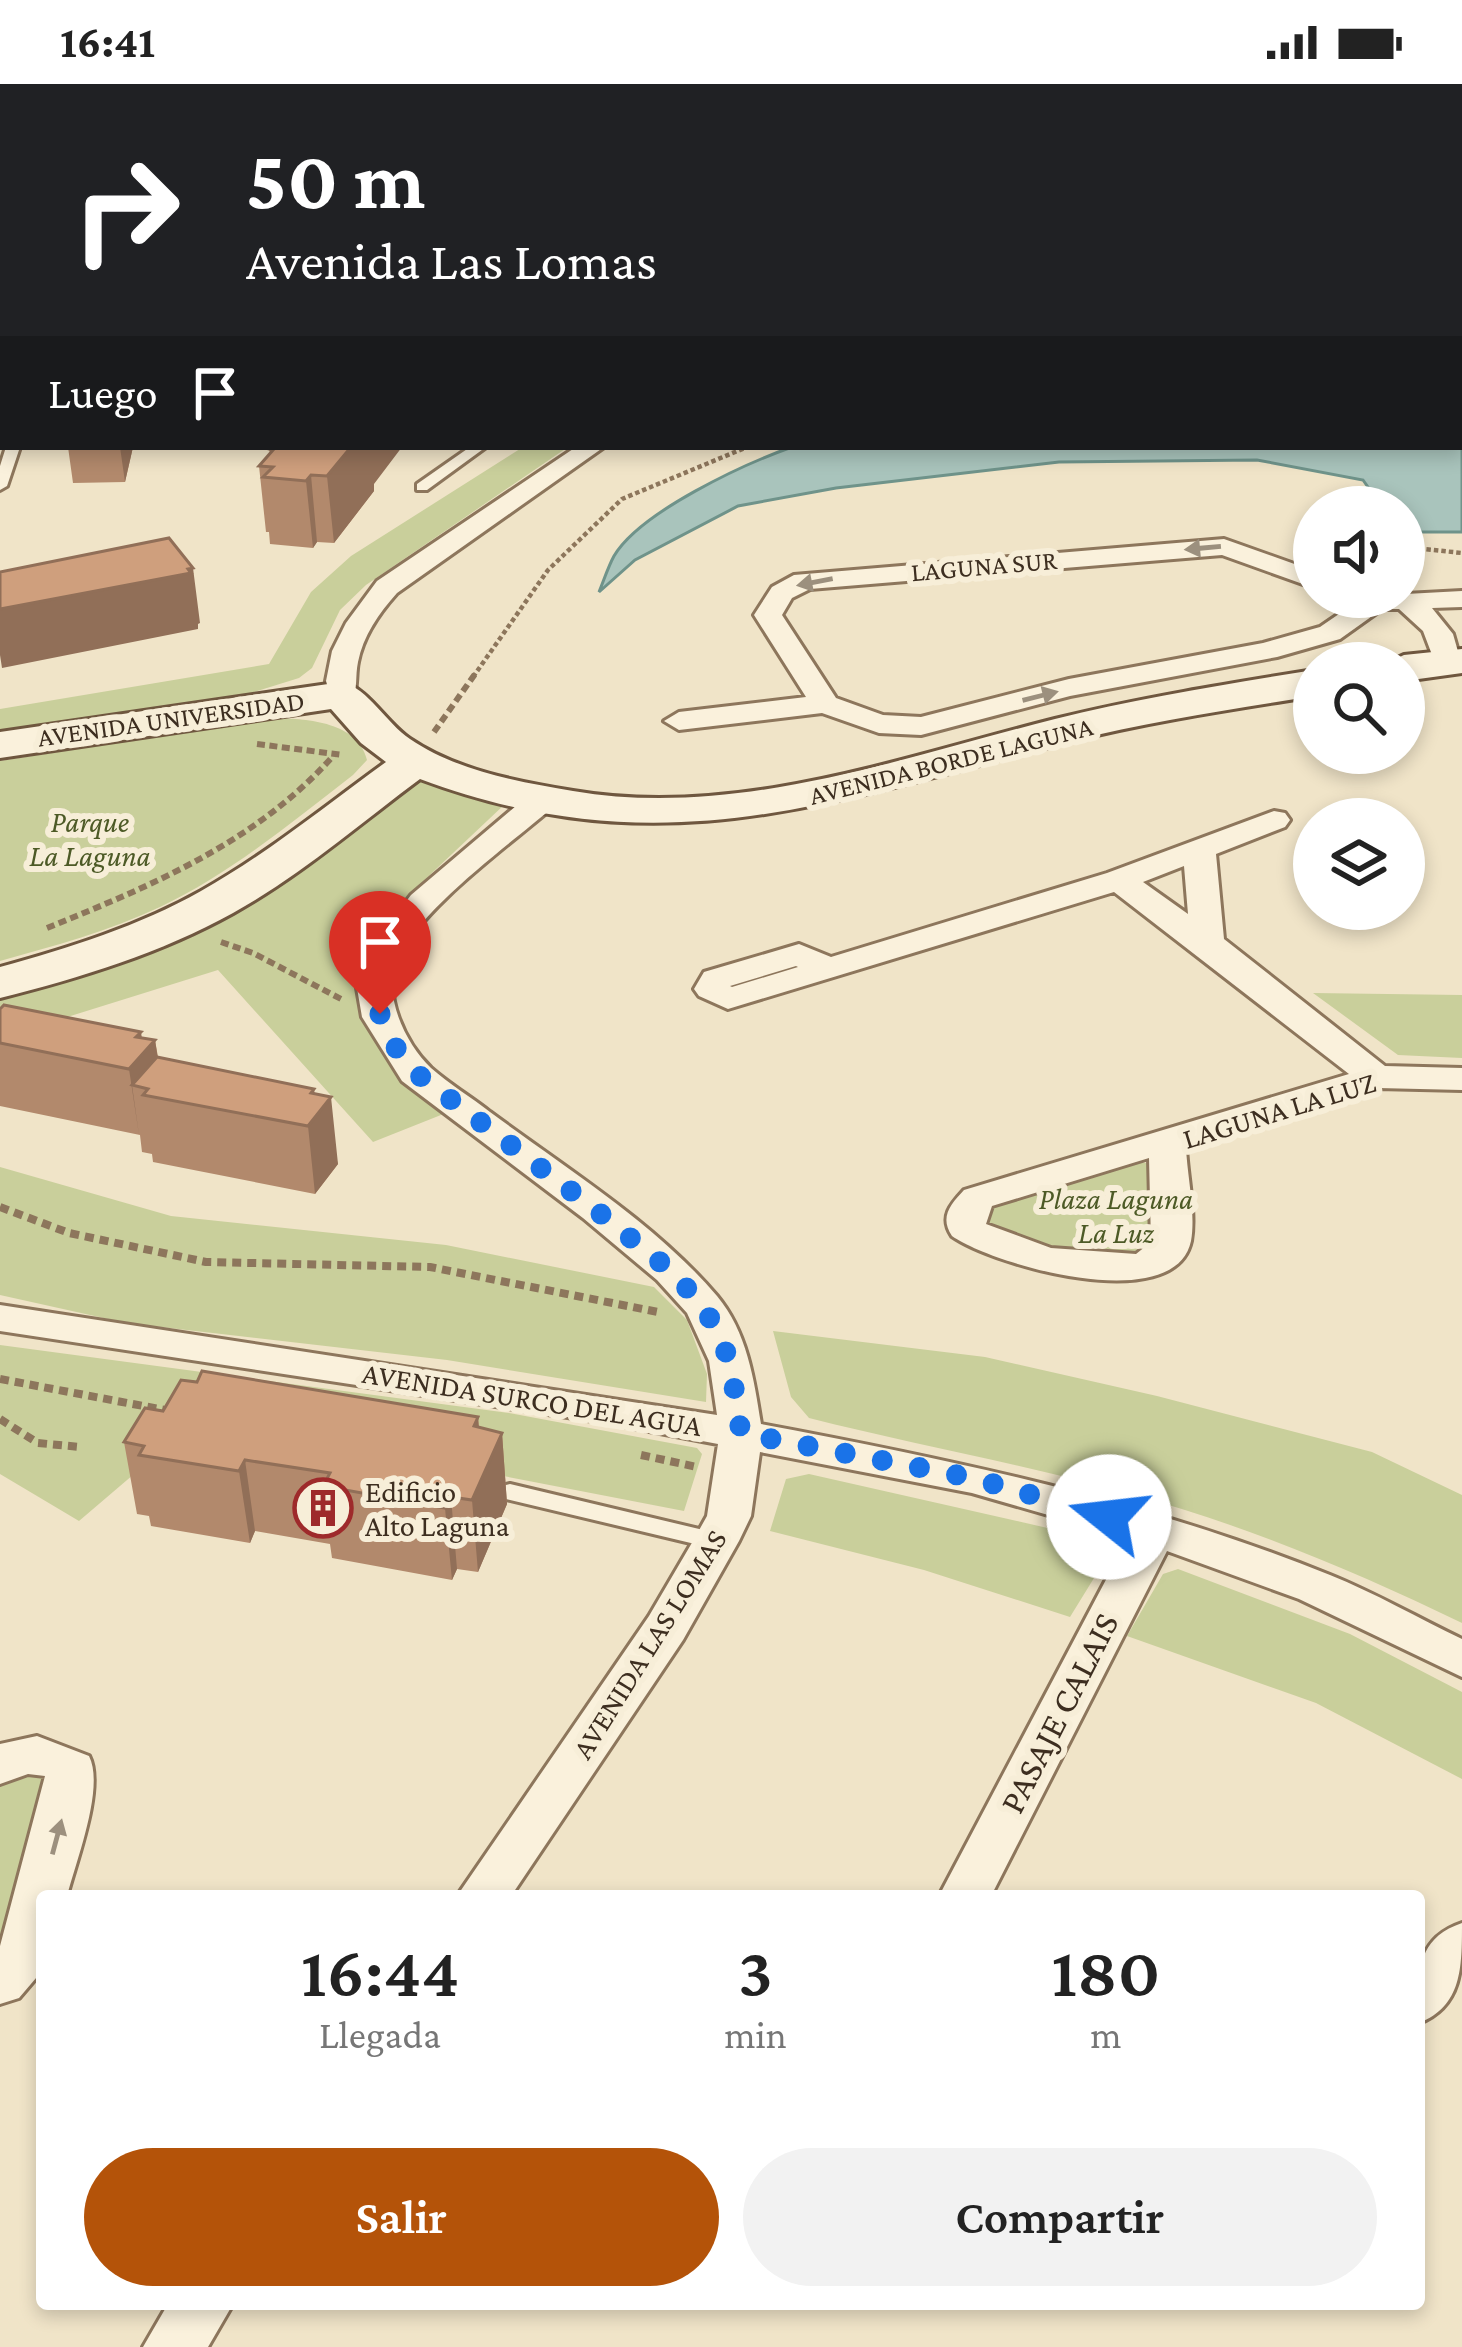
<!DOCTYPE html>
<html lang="es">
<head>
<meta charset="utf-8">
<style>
  body { margin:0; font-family:"Crimson Pro",serif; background:#f2f2f2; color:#222; height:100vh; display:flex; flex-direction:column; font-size:45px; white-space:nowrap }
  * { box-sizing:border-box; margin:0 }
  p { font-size:39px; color:#767676 }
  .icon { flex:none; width:66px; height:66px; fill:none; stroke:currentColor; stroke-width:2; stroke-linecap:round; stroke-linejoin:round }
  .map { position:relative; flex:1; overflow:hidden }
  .details { position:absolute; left:36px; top:1806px; width:1389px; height:420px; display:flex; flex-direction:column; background:#fff; border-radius:12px; box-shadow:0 6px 18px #0003 }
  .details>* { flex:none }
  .top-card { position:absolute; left:0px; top:0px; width:1464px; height:366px; box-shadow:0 6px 18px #0003; background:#202124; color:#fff; overflow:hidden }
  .fabs { position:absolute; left:1293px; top:402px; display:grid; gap:24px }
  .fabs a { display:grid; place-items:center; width:132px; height:132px; border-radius:50%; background:#fff; box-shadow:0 6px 18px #0003; font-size:60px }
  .pin { position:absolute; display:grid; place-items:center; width:102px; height:102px; color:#fff; margin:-123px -51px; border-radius:50% 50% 50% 0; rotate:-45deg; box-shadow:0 0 12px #0007 }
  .pin .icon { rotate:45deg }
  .me { position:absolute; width:132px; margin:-66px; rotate:286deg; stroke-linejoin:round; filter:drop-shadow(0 0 9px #0008) }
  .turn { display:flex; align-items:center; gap:42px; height:252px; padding:0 48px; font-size:54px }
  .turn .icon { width:156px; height:156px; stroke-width:2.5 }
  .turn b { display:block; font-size:84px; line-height:102px }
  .then { display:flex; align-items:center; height:114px; padding:0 48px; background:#0003; gap:24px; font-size:45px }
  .eta { display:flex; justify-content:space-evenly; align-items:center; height:204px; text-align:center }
  .eta b { font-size:72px; font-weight:600; line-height:84px }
  .cta { display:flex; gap:24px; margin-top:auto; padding:24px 48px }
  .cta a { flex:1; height:138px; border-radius:72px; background:#b45309; color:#fff; font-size:48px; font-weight:600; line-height:138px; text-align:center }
  .cta a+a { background:#f2f2f2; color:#222 }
  .status { display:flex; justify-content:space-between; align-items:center; height:84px; padding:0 60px; background:#fff; direction:ltr }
  .status svg { height:33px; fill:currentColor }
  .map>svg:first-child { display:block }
  .green { fill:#c9cf9b }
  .water { fill:#a9c4bc; stroke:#6f938a; stroke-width:3 }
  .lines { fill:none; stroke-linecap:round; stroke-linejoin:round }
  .stream { stroke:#6f938a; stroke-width:6 }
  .lane-casing { stroke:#8d765c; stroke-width:6 }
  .street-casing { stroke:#8d765c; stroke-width:6 }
  .secondary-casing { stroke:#6f573f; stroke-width:6 }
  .path-far2 { stroke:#8d765c; stroke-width:4.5; stroke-dasharray:4.5 3; stroke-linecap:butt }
  .path-far1 { stroke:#8d765c; stroke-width:6; stroke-dasharray:8 4.5; stroke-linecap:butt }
  .path { stroke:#8d765c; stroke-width:8; stroke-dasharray:9 6; stroke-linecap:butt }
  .lane { fill:#faf1dc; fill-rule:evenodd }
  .street { fill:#faf1dc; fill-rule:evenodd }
  .secondary { fill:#faf1dc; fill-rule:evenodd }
  .wall { fill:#b2896c }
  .shaded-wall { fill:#916f58 }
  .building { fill:#cf9f7d; stroke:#916f58; stroke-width:3 }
  .oneway { fill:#9c907e }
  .route { stroke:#1a73e8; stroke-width:21; stroke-dasharray:0 37.8 }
  .labels { text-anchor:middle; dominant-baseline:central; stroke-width:12; stroke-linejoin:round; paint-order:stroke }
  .far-street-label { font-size:27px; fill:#3d2e20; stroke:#f7eed8 }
  .park-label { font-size:30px; font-style:italic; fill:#4d5a26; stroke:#f7eed8 }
  .street-label { font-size:30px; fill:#3d2e20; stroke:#f7eed8 }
  .poi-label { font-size:30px; fill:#3d2e20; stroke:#f7eed8; text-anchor:start }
  .near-street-label { font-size:36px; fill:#3d2e20; stroke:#f7eed8 }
</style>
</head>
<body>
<div class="status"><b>16:41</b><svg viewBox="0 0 49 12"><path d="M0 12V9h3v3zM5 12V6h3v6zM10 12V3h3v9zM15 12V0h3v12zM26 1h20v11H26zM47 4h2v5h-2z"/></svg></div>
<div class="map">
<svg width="1462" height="2263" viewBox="0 0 1462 2263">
  <rect width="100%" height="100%" fill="#f0e4c8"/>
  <path class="green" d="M0,0H734L774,3H3L0,167Z
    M523,363H568L366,501L340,526L312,584L299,594L251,609L0,649V625L269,580L311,508L351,472Z
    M276,634C308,635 358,638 367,676L353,691C292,738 230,790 160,823C109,847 54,862 0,877V677Z
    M415,692L505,720L381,837C367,860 353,889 360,917C365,938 429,1008 446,1029L373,1058L218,886L0,954V913L226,833Z
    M1313,909L1462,911V974L1398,971Z
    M1140,1078L1156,1081L1151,1167L1115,1176L985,1151L984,1124Z
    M0,1083L171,1132L446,1161L654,1203L687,1236L707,1290L706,1318L447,1276L126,1239L0,1211Z
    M773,1247L985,1273L1157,1312L1372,1368L1462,1411V1539C1355,1487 1245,1441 1130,1410C1024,1380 915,1361 809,1334L791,1313Z
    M0,1261L509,1329L697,1364L702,1370L684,1427L488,1389L188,1344L79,1437L0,1390Z
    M809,1390L1083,1452L1100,1465L1102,1481L1070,1533L924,1486L770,1447L786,1395Z
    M1178,1485L1350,1550L1462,1608V1695L1316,1619L1127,1552L1163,1490Z
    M8,1689H53L0,1879V1694Z"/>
  <path class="water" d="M1462,281V448H1404V423H1382L1363,396L1257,376L1059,378L836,404L738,422L635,476L599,508C604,496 608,483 614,472C640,428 744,380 792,363H1461Z"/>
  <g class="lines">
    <path class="stream" d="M919,0H965"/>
    <defs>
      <path id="lane" d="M0,301H3V309H0Z
        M6,363H20L7,402L0,406V382Z
        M470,363H486L427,406H417V400Z
        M510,1400L716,1449L725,1451L728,1457L725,1463L716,1465L502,1414L498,1408L502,1402Z"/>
      <path id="street" d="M744,0H786L788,3H746Z
        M951,0H969L970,3H952Z
        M576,363H604L397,509C379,529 363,552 358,578C355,592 358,605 352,617H332L326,597L332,567L346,539L377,497Z
        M1224,455L1314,487V504L1222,471L810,505L792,514L782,531L836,614L883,631L921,633L1069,595L1263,559L1320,543L1355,519L1350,513L1462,507V523L1432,524L1453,550L1461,578L1447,587L1437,584L1423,547L1399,525H1382L1340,555L1277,573L1070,612L921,651L879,649L822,629L679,646L664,637L679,628L806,613L754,531L772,503L794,491Z
        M541,708L557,717L552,724C509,761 418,826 397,877C382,912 406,960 431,984C449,1000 471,1013 490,1028C567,1085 655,1139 717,1212C747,1248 754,1295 761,1340C954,1376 1147,1417 1330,1491C1375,1509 1418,1534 1462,1555V1593L1299,1515L1167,1467L991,1812H939L1128,1454L972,1409L760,1368L751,1432L739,1457L683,1556L511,1812H457L649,1532L693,1457L707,1432L718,1360L607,1339L0,1247V1221L717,1331L709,1277L687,1229L657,1196L583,1134L402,997L362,933L357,904L368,868L411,811L530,710Z
        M1274,727L1285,729L1290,736L1285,743L1216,770L1224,855L1385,982L1462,984V1006L1378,1004L1186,1063C1187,1091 1196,1129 1191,1157C1175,1233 993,1181 952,1152C939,1133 951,1120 964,1106L1349,990L1114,808L728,925L699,912L694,905L704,888L799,860L831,873L1107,789ZM1184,782L1188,830L1143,798ZM798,883L732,903L730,902L796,882ZM1149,1074L1151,1158L1136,1170L1051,1164L986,1140L992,1122Z
        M37,1652L89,1672C105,1703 76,1777 67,1812H42V1887L19,1914L0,1920V1862L45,1692L28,1690L0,1700V1660Z
        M1462,1839C1462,1884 1462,1922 1419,1939C1419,1895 1412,1856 1462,1839Z
        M168,2220H233L208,2263H143Z"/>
      <path id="secondary" d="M1462,565V589L1404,597V579H1387L1404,571Z
        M1314,586V612C1233,625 1151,637 1072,657C835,716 664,786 420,695C358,741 300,792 233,829C161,869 80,894 0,914V883C69,864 139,842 201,807C267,770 325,722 386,678L361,659L331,625L0,674V648L342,598C369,605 386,639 410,655C457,687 519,698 573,707C735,735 900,674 1055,635C1140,614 1227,600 1314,586Z"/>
    </defs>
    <use href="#lane" class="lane-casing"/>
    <use href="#street" class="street-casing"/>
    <use href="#secondary" class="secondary-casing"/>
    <path class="path-far2" d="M1404,463L1462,469
      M473,593L548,486L622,415L747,363"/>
    <path class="path-far1" d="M434,648L475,590
      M257,660L343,671
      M47,844C153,801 257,758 334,671
      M221,858L253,869L341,915"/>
    <path class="path" d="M0,1123L69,1149L206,1178L430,1183L658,1228
      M0,1295L170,1327
      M0,1335L38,1359L80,1363
      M641,1371L697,1383"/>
    <use href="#lane" class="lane"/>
    <use href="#street" class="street"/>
    <use href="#secondary" class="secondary"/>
  </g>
  <path class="wall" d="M68,363H133L125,398L73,399Z
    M269,365L374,400V407L334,459L317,458L313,464L270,460L269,448H266L259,382L270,369Z
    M0,925L155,956L158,973L315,1010L338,1080L315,1110L153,1078L152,1070L142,1068L140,1051L0,1022Z
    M163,1327L478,1333L479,1343L502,1349L507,1420L478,1488L457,1485L452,1496L332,1474L330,1460L255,1447L250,1459L151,1442L149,1432L137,1430L124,1358Z"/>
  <path class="shaded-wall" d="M120,363H133L125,398Z
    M351,363H402L374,400V407L334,459L327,392Z
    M311,391L317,458L313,464L306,397Z
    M193,484L200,539L198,540V545L2,584L0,571V525Z
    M141,948L144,969L155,956L164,1015L148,1005L132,1001L139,1051L129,985L136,953Z
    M314,1005L317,1030L331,1013L338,1080L315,1110L308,1042L311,1009Z
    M478,1333L482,1393L502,1349L507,1420L478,1488L472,1416L474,1342Z
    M245,1376L255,1447L250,1459L239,1387Z
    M451,1413L457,1485L452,1496L445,1424Z"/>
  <path class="building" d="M271,363H351L327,392L311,391L306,397L263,393L273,383L259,382L273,366L269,365Z
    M169,454L193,484L188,485L191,489L0,525V488Z
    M4,921L141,948L136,953L155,956L129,985L0,959V925Z
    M157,973L314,1005L311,1009L331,1013L308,1042L143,1011L148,1005L132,1001Z
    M202,1287L478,1333L474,1342L502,1349L472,1416L451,1413L445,1424L323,1402L330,1389L245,1376L239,1387L139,1371L144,1362L124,1358L145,1324L163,1327L181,1296L197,1298Z"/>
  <defs><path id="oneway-solid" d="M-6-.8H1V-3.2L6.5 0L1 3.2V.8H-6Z" transform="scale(3)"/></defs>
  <g class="oneway">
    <use href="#oneway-solid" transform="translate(1203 464) rotate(175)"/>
    <use href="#oneway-solid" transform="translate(815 498) rotate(169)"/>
    <use href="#oneway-solid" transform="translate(1040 612) rotate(-14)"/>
    <use href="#oneway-solid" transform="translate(57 1753) rotate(-75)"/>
  </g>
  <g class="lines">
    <path class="route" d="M380,930L393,960L416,989L596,1126L671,1187L705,1224L730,1277L741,1349L973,1394L1109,1433"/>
  </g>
  <defs>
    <symbol id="building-ring" viewBox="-11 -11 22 22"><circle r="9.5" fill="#f7eed8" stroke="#9e2a2b" stroke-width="1.5"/><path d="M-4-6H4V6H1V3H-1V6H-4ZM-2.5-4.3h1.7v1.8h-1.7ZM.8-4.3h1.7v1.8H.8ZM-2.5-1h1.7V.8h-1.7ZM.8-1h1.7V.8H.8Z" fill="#9e2a2b"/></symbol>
  </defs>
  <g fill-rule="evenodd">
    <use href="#building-ring" x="290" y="1391" width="66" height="66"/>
  </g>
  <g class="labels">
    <g class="far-street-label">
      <text transform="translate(984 482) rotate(-5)">LAGUNA SUR</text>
      <text transform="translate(171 635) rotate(-8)">AVENIDA UNIVERSIDAD</text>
      <text transform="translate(951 677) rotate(-14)">AVENIDA BORDE LAGUNA</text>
    </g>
    <g class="park-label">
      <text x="90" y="737">Parque<tspan x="90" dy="34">La Laguna</tspan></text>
      <text x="1116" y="1114">Plaza Laguna<tspan x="1116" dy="34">La Luz</tspan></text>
    </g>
    <g class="street-label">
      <text transform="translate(1279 1026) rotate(-17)">LAGUNA LA LUZ</text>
      <text transform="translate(532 1315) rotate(9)">AVENIDA SURCO DEL AGUA</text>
      <text transform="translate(649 1560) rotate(-58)">AVENIDA LAS LOMAS</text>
    </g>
    <g class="poi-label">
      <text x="365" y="1407">Edificio<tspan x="365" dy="34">Alto Laguna</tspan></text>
    </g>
    <g class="near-street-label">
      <text transform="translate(1059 1629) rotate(-63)">PASAJE CALAIS</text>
    </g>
  </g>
</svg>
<div class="fabs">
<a><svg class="icon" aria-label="sound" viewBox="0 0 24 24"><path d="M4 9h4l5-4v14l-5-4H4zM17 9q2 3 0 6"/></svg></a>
<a><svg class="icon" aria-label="search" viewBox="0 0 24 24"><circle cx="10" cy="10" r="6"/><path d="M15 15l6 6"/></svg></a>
<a><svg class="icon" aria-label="layers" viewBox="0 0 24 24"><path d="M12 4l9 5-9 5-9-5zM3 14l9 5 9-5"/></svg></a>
</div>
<div class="pin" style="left:380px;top:930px;background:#d93025"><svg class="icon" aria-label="arrive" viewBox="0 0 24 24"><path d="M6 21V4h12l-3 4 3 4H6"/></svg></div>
<svg class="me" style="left:1109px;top:1433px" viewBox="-20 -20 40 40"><circle r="19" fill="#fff"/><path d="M0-13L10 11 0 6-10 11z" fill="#1a73e8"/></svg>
<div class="top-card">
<div class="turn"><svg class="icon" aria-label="right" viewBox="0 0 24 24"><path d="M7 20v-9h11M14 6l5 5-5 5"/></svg><div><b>50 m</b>Avenida Las Lomas</div></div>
<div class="then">Luego<svg class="icon" aria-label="arrive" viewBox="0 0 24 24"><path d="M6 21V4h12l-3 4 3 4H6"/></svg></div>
</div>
<section class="details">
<div class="eta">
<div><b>16:44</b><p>Llegada</p></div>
<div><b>3</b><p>min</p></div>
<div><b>180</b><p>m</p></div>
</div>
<div class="cta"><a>Salir</a><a>Compartir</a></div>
</section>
</div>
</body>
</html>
